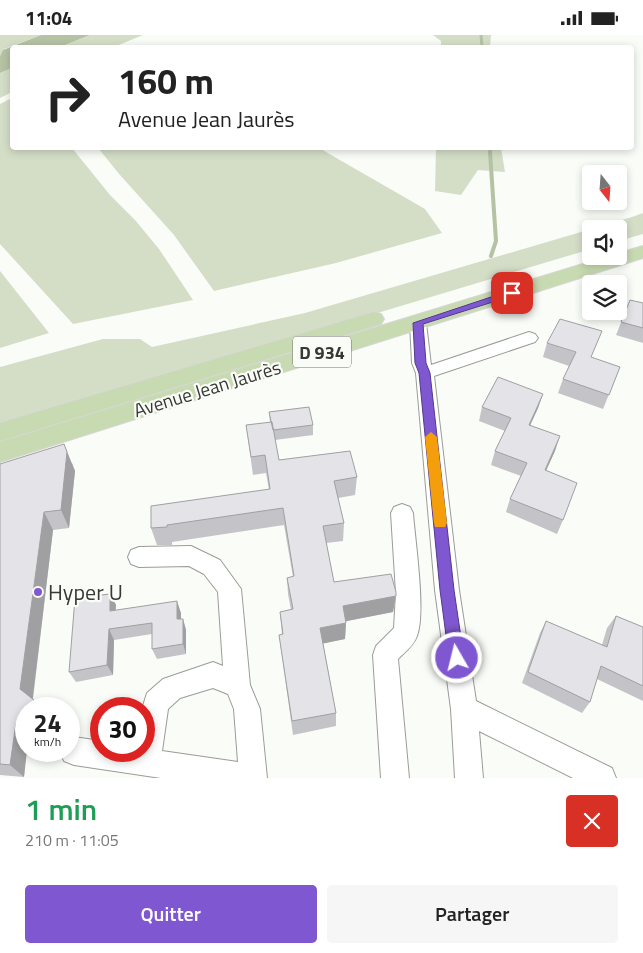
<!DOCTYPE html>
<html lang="fr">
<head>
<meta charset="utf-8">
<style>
  body { margin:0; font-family:"Titillium Web",sans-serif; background:#f6f6f6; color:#222; height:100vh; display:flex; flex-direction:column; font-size:19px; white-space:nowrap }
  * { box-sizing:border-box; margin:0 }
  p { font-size:16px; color:#767676 }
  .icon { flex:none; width:28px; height:28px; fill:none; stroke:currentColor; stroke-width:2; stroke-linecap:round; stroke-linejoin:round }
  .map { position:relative; height:743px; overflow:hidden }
  .sheet { display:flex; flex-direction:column; background:#fff; flex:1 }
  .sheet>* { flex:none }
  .guide { position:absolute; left:10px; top:10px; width:624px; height:105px; border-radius:5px; box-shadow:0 2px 8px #0003; background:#fff; color:#222; overflow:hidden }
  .needle { width:32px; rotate:163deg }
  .controls { position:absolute; left:582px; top:130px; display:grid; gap:10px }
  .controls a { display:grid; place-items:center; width:45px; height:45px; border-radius:5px; background:#fff; box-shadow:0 2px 8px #0003; font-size:25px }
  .speed { position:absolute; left:15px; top:662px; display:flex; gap:10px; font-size:25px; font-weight:700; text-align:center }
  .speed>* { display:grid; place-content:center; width:65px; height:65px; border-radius:50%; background:#fff; box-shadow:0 2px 8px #0003; line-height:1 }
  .speed small { font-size:12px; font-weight:400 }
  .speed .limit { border:8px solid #d22; background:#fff; color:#111 }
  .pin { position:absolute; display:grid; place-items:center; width:42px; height:42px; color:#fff; margin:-21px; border-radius:10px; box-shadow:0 2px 8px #0006 }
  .me { position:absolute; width:55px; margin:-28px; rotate:352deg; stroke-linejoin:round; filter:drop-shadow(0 0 4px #0008) }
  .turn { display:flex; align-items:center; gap:18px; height:105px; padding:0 25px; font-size:22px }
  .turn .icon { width:65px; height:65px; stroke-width:2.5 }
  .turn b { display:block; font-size:35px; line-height:42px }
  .round { display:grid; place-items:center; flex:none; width:52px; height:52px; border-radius:5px; background:#f6f6f6 }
  .head { display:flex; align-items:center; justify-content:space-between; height:85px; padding:0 25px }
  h1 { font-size:30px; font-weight:600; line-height:38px; color:#1e9e55 }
  .cta { display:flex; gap:10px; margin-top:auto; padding:10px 25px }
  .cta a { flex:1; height:58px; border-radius:5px; background:#7f58d1; color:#fff; font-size:20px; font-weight:600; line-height:58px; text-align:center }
  .cta a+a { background:#f6f6f6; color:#222 }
  .status { display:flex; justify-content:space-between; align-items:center; height:35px; padding:0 25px; background:#fff; direction:ltr }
  .status svg { height:14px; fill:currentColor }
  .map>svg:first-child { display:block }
  .green { fill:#d4dec7 }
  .water { fill:#b5c2a3 }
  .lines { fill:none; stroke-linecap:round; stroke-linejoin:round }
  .stream-far1 { stroke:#b5c2a3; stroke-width:3 }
  .stream { stroke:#b5c2a3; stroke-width:4 }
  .minor-casing { stroke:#9a9c97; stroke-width:2 }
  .major-casing { stroke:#d7d7d7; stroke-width:2 }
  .minor { fill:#fff; fill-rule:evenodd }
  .major { fill:#c8dab1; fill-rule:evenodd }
  .wall { fill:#c4c3c8 }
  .shaded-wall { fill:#a09fa2 }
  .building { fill:#e4e3e8; stroke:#a09fa2 }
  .route { fill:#7f58d1; stroke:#533988 }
  .slow { fill:#f59e0b }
  .poi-dot { fill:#7f58d1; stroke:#fafcf7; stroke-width:2 }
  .labels { text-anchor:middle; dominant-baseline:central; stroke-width:4.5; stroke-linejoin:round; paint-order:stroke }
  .shield { fill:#fafcf7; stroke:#727471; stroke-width:1 }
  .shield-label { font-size:18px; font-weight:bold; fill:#383937 }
  .street-label { font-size:19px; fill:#383937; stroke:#fafcf7 }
  .near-poi-label { font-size:22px; fill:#383937; stroke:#fafcf7; text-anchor:start }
</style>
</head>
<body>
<div class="status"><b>11:04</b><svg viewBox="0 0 49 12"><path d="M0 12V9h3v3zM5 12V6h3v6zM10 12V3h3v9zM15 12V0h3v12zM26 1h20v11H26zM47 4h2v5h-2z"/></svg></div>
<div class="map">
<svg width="643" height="743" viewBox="0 0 643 743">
  <rect width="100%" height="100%" fill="#fafcf7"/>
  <path class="green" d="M0,0H41L4,14L0,21Z
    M90,0H143L114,12H60Z
    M433,0H491L490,12H441V6Z
    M12,33V57L0,63V38Z
    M12,63V112L72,113L110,160L135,185L159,214L193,265L73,289L0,209V69Z
    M98,113H319L425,174L442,198L336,228L214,256L174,200L120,140Z
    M436,113H501L505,137L478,135L461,160L435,156Z
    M643,178V199L619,206V194H591V214L0,391V332L103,304H140L152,312L305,278L632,182Z
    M0,236L49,298L0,313Z"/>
  <path class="water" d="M41,0H90L60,12H12V33L0,38V21L3,15Z"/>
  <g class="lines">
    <path class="stream-far1" d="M481,0L482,12
      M490,112V119"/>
    <path class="stream" d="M490,117L496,206L491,221"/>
    <defs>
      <path id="minor" d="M418,283L424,284L426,288L431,330L529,297L535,299L538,303L535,307L434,341L459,555L476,666L612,733L616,743H573L479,696L483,743H455L451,674L435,555L416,338L412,328L410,288L412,284Z
        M402,469L410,472L413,478C415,506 426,577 417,601C414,610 405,617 398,624L409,743H381L373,620L376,611L394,593L396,558L391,478L394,472Z
        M191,511L220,525L241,554L250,650L260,674L267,743H161L74,730L64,726L60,716H69V704L74,702L101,706V716H144V674H142L147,658L163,644L213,627L223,631L218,557L204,539L189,531L139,532L131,529L128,522L131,515L139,512ZM213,653L228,659L234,674L238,727L162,716L168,674L180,663Z"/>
      <path id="major" d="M643,211V223L0,427V407L609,221H619V218Z
        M374,277L381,279L384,284L381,289L0,406V388Z"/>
    </defs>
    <use href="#minor" class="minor-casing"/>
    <use href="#major" class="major-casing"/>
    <use href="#minor" class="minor"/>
    <use href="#major" class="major"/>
  </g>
  <path class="wall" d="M630,265L643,268V308L616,300Z
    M547,308L620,332L603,374L558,358L563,344L569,331L543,322Z
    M543,359L538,373L530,390L555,416L546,435L563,485L557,499L506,477L510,464L521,441L491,430L495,416L505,396L479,386L482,372Z
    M269,377L313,390V400L275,405L279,425L357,442L355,460L338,463L344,488L343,506L326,508L334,547L396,561L393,577L346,586L345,604L323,608L336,678V691L293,700L279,600H282L280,577L291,575L288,559L287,543L293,542L284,490L172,507V510H157L151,493L269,455L266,438L253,440L246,390L270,388Z
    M72,428L75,436L69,493L53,495L33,664L26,674V716L24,742L0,740V429Z
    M110,559L116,570L115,575L181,578V584H183L186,595V619L157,624L152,614V599L114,605L113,640L76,647L69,637Z
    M616,581L643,592V666L597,644L590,667L582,678L522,648L540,598L546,586L602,610L607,593Z"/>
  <path class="shaded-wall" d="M543,359L538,373L524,404L529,390Z
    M560,401L555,416L540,449L545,435Z
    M64,409L75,436L69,493L61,475Z
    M44,477L53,495L32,669L20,654Z
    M110,559L116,570L115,587L110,576Z
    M396,561L393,577L342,587L343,571Z
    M177,566L181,578V595L177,584Z
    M183,584L186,595V619L183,609Z
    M346,588L345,604L321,609L320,593Z
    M109,594L114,605L113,640L107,630Z
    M34,665L41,674H33Z
    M16,688L26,700L27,716L24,742L10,730Z"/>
  <path class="building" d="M630,265L643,268V293L621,287Z
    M560,284L602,296L591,322L620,332L609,360L563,344L576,317L547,308Z
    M498,342L543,359L529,390L560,401L545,435L577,448L563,485L510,464L527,428L495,416L511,383L482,372Z
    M309,372L313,390L273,395L269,377Z
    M272,387L279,425L350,416L357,442L334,446L344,488L323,491L334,547L391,539L396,557V561L343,571L346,588L320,593L336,678L292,686L279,600L283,599L280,577L293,574L287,543L294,541L283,473L167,490V492L151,493V471L270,454L265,420L251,422L246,390Z
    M64,409L67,417L61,475L44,477L20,654L34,665L33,674H26V687L16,688L10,730L0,729V429Z
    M110,559V576L177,566V584H183V609L152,614V588L109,594L107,630L69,637L75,563Z
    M616,581L643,592V651L601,631L590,667L528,637L546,586L607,612Z"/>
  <path class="route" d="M512,255L517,258L515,260L423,289L426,328L430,338L454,555L464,623L462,629L457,631L452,629L449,623L440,555L419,338L415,328L413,288Z"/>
  <path class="slow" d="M431,397L437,402L447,488L445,492H435L434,488L425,402Z"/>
  <circle class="poi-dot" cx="38" cy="557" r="5"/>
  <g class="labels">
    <rect class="shield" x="293" y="301.5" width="58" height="31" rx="4"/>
    <g class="shield-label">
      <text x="322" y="317">D 934</text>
    </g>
    <g class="street-label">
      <text transform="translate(207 353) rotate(-17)">Avenue Jean Jaurès</text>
    </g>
    <g class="near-poi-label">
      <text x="48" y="557">Hyper U</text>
    </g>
  </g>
</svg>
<div class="controls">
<a><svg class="needle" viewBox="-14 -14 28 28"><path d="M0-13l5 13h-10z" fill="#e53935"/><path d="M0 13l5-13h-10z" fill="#767676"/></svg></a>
<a><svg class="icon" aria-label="sound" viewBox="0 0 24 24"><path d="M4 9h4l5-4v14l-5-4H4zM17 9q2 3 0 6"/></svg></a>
<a><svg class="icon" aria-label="layers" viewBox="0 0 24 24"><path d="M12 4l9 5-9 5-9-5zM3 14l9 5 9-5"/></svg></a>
</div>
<div class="speed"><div>24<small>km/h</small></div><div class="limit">30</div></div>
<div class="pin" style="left:512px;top:258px;background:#d93025"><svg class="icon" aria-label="arrive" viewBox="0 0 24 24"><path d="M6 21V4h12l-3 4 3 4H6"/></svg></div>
<svg class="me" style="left:457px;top:623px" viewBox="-20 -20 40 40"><circle r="17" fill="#7f58d1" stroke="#fff" stroke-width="3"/><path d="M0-11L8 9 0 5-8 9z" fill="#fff"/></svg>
<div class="guide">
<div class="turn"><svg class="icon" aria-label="right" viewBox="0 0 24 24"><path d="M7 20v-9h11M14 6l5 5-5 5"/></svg><div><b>160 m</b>Avenue Jean Jaurès</div></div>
</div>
</div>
<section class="sheet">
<div class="head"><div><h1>1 min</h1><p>210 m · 11:05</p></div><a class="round" style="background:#d93025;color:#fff"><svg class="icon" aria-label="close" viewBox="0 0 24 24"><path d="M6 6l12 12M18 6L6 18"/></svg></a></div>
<div class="cta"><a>Quitter</a><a>Partager</a></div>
</section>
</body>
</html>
